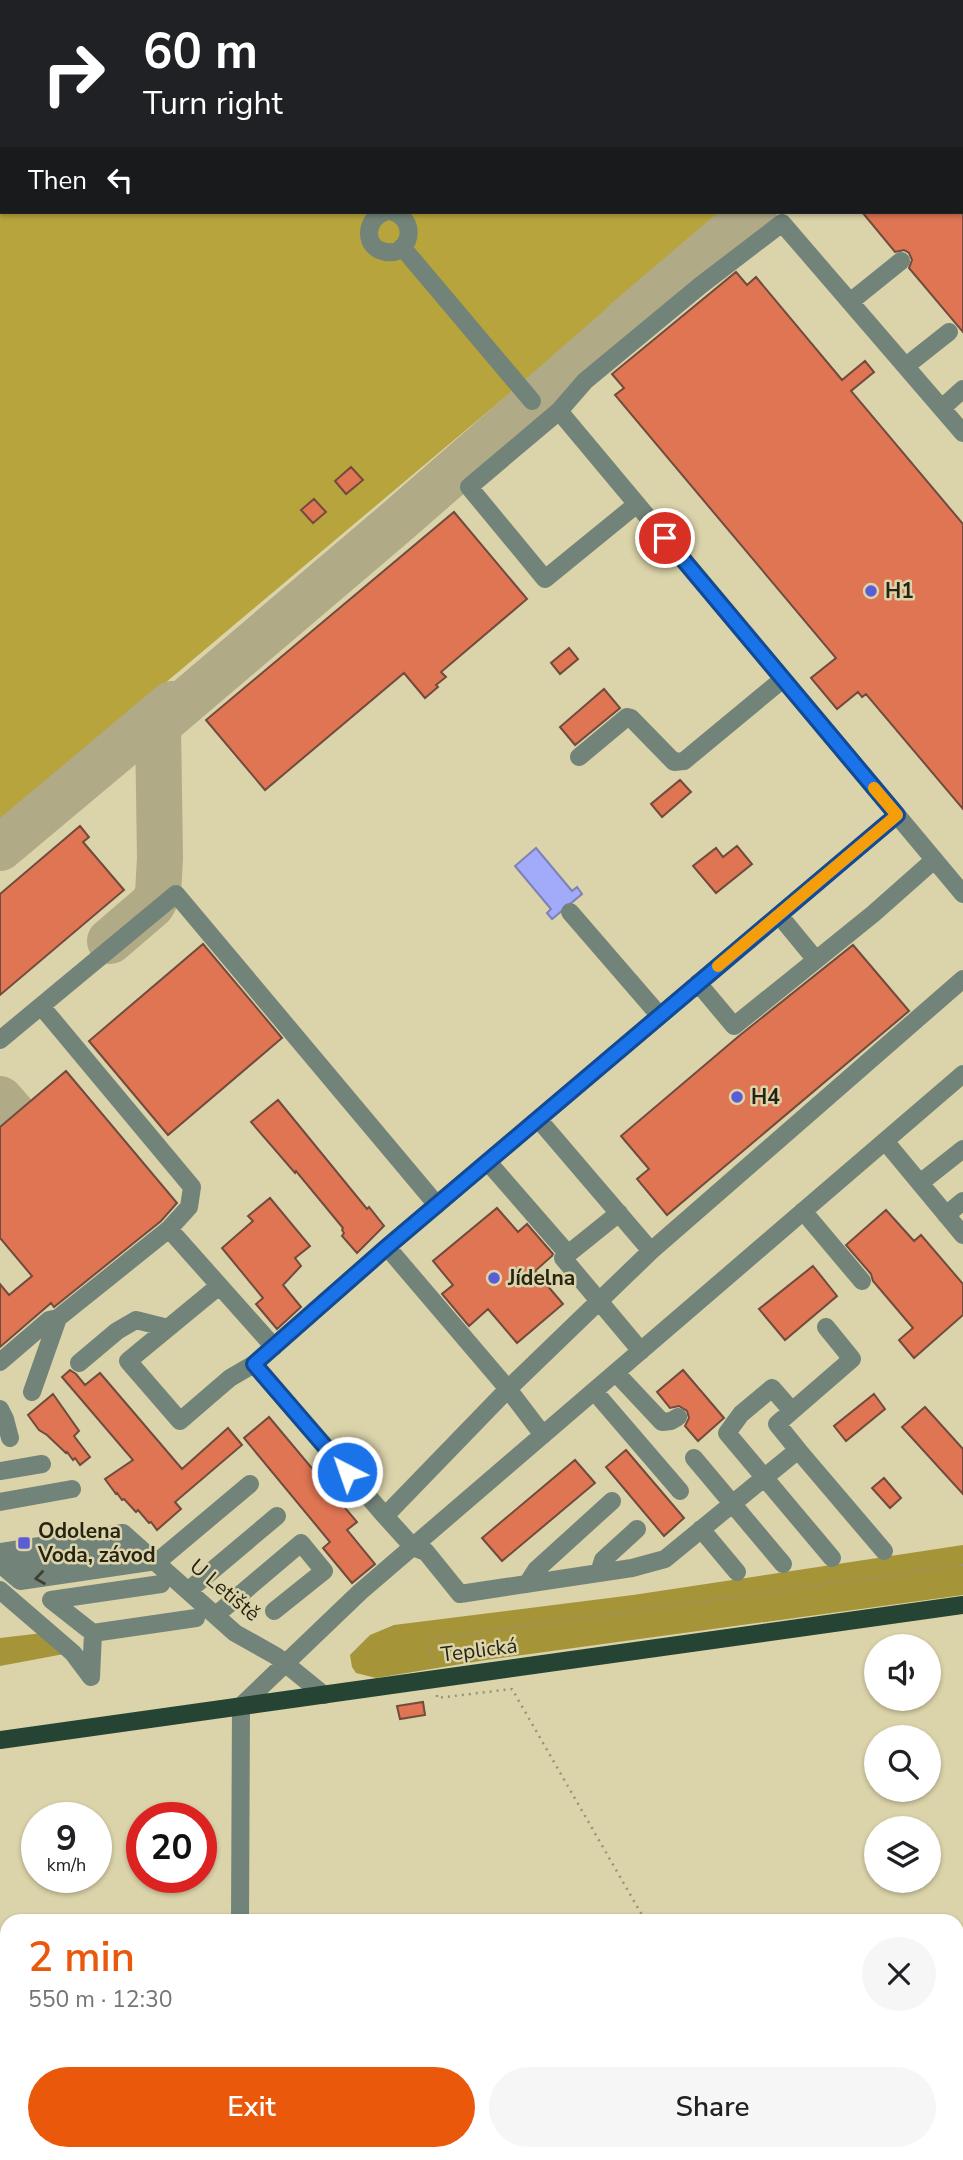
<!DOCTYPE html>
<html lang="en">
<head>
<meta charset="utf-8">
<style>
  body { margin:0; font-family:"Nunito Sans",sans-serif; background:#f6f6f6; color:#202124; height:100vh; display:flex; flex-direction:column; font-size:26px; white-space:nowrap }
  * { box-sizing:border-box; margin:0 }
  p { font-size:23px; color:#757577 }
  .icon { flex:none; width:38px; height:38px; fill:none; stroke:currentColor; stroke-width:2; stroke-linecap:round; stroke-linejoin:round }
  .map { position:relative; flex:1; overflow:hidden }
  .panel { position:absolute; left:0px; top:1914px; width:964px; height:247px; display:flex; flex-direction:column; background:#fff; border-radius:21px 21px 0 0; box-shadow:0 2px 5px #0004 }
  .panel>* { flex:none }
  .hud { position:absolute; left:0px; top:0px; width:964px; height:214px; box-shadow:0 2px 5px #0004; background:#202124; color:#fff; overflow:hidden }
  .buttons { position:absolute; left:864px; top:1634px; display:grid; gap:14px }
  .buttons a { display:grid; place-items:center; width:77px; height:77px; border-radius:50%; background:#fff; box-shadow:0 2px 5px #0004; font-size:35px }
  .speed { position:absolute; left:21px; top:1802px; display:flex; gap:14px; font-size:35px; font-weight:700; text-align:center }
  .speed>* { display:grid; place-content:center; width:91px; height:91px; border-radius:50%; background:#fff; box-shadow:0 2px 5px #0004; line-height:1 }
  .speed small { font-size:18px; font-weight:400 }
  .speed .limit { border:10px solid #d22; background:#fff; color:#111 }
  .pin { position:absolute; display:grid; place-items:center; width:60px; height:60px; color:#fff; margin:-30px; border:4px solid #fff; border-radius:50%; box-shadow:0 2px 7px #0007 }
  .me { position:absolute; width:77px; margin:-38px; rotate:319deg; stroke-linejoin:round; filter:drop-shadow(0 0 5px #0008) }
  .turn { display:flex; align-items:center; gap:24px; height:147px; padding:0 28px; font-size:32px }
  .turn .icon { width:91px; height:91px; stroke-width:2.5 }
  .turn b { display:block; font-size:49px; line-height:60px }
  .then { display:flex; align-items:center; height:66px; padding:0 28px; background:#0003; gap:14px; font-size:26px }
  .round { display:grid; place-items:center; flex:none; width:74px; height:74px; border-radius:37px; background:#f6f6f6 }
  .head { display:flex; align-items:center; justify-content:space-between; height:119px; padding:0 28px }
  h1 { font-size:42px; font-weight:600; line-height:52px; color:#ea580c }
  .cta { display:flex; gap:14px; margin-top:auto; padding:14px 28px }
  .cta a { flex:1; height:80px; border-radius:42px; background:#ea580c; color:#fff; font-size:28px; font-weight:600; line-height:80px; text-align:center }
  .cta a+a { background:#f6f6f6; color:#202124 }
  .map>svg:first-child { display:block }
  .green { fill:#b7a43c }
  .forest { fill:#a69438 }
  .water { fill:#a2abfa; stroke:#7d82b5; stroke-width:2 }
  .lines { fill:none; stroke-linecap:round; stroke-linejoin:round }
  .taxiway { stroke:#b1aa86; stroke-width:46 }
  .building { fill:#e07553; stroke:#714b3e; stroke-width:2 }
  .path { stroke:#9a9373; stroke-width:2.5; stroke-dasharray:2 5; stroke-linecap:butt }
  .minor { stroke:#728379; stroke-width:18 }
  .major { stroke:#254433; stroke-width:18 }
  .oneway { stroke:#3e4032 }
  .route-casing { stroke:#114b97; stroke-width:18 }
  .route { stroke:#1a73e8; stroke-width:12 }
  .slow { stroke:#f59e0b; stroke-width:12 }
  .poi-dot { fill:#5c5cd4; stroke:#dbd3a9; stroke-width:2.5 }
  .labels { text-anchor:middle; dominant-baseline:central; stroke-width:5; stroke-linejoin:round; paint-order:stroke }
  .poi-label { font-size:21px; font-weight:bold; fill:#272414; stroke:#dbd3a9; text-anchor:start }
  .street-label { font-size:21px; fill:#272414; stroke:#dbd3a9 }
</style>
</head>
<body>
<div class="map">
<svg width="963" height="2160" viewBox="0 0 963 2160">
  <rect width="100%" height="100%" fill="#dbd3a9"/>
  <path class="green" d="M0,0H963V11L962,2H2V212H725L0,822Z"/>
  <path class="forest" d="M963,1545V1595L486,1660L376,1678L356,1673L352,1667L350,1655L370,1635L394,1625L633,1595Z
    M43,1633L64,1654L0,1666V1638Z"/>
  <path class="water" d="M536,848L572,891L577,887L582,894L552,919L547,913L551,909L515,866Z"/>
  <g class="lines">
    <path class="taxiway" d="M962,34H963
      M626,321L754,212
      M0,848L172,704
      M110,941L152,905L158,894L160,858L158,725L393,525L649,302
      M0,1099L14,1115"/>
  </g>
  <path class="building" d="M862,212H963V332L909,268L912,260L909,253L904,250L895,252Z
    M736,272L747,285L756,277L842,380L865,361L874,372L851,391L963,524V809L866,694L862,697L858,692L837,709L811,678L836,658L615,395L624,388L612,374Z
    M351,467L363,480L346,494L335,481Z
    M314,499L326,512L313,523L301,510Z
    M454,512L527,599L441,672L446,677L436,685L438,687L425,698L404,673L265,790L206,720Z
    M569,648L578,659L560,674L551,663Z
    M604,689L620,708L575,745L560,727Z
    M680,780L691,792L662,817L651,804Z
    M80,826L89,837L83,842L124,890L0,995V894Z
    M737,846L752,864L716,893L693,866L716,848L723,857Z
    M203,944L282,1038L168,1135L89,1041Z
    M853,945L909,1011L667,1215L637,1179L649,1169L621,1136L739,1036Z
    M66,1071L177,1203L161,1221L54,1307L51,1303L0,1347V1284L9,1295L32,1276L0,1238V1127Z
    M278,1100L367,1209L369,1207L384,1226L357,1253L342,1236L344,1233L342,1230L343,1228L296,1171L295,1173L251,1122Z
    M270,1198L310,1246L295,1258L301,1266L283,1285L301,1307L277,1329L256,1304L263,1298L222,1248L253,1221L248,1216Z
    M497,1208L518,1232L527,1224L553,1254L552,1256L535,1271L563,1304L517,1343L488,1309L469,1326L442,1294L453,1285L433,1261Z
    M886,1210L914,1241L921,1235L963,1284V1315L914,1358L899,1340L913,1328L873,1281L871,1274L846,1245Z
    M813,1266L837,1296L785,1340L759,1309Z
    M70,1370L76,1374L85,1385L100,1373L182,1469L228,1428L242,1445L175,1502L181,1509L157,1530L151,1522L149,1523L138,1510L136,1512L124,1499L122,1500L117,1493L116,1494L105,1479L133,1460L62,1377Z
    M683,1370L724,1418L698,1441L685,1426L689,1418L687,1411L679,1406L670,1408L657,1392Z
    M53,1394L79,1431L74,1436L90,1457L80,1465L75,1458L73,1460L67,1452L66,1453L47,1435L39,1430L28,1415Z
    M874,1394L885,1409L846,1441L834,1426Z
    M925,1407L963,1449V1494L902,1427Z
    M269,1417L357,1522L347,1530L375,1564L352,1583L323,1548L330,1542L244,1438Z
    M626,1450L684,1518L664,1536L606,1467Z
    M575,1460L595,1483L502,1561L482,1538Z
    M884,1478L901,1498L890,1508L872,1488Z
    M423,1702L425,1715L400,1719L397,1706Z"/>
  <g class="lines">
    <path class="path" d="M433,1664L430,1647L432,1639L963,1565
      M437,1695V1698L512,1689L646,1922
      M792,2154L796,2160"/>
    <path class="minor" d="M385,212C365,218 362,248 386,252C411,256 418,220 393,212
      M402,247L532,401
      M850,302L901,261
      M906,366L949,332
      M942,408L963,389
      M559,411L585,381L701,285L782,223L963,433
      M637,504L545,579L469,487L559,411L963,894
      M579,757L627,717L631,718L674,762L684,761L783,679
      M570,912L659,1015
      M779,915L816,960L873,914L934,860
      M698,983L734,1026L816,960
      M0,1040L176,894L437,1205
      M539,1120L651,1251
      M885,1141L963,1235
      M488,1162L568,1254
      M920,1183L963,1149
      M803,1211L862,1281
      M619,1213L563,1258L641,1351
      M946,1215L963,1201
      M169,1229L274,1347
      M387,1247L508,1389L543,1435
      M219,1286L128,1361L180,1421L230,1378L254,1364
      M0,1362L49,1320L58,1318
      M79,1363L117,1331L136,1320L168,1328
      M616,1373L662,1422L671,1421L678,1417
      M594,1391L680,1491
      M32,1392L58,1318L169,1229L189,1207L192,1187L41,1006
      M0,1409L5,1419L10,1438
      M792,1411L772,1388L741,1414L727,1433L832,1558
      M798,1450L777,1424L852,1359L826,1327
      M694,1458L783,1564
      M0,1471L42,1464
      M0,1502L72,1489
      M385,1516L508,1389L651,1251L963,979
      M701,1529L737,1572
      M884,1551L798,1450L665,1559L632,1568L460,1594L426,1552L413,1547L385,1516L254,1364L387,1247L897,815
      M0,1552L123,1533L235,1633L276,1656L324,1695
      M157,1562L250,1484
      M0,1564L20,1581L156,1561
      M5,1568L139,1547
      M599,1573L603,1560L637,1529
      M527,1584L536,1570L612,1501
      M0,1590L73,1653L91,1677L93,1633L196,1618
      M189,1590L277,1516
      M216,1615L301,1543L324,1571L274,1611
      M93,1633L51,1600L161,1584
      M240,1922L241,1706L360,1592L963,1074
      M238,2160V2154"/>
    <path class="major" d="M0,1740L963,1605"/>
  </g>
  <defs><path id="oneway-chevron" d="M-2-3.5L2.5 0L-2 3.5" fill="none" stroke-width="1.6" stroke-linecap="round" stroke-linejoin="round" transform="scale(1.75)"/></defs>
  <use class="oneway" href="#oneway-chevron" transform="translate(40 1578) rotate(172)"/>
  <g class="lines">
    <defs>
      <path id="route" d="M347,1472L254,1364L387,1247L897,815L665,538"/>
    </defs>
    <use href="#route" class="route-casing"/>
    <use href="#route" class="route"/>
    <path class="slow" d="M718,966L897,815L874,788"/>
  </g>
  <g class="poi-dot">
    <circle cx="871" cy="591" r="7"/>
    <circle cx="737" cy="1097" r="7"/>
    <circle cx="494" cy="1278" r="7"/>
    <rect x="17" y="1536" width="14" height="14" rx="3.5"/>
  </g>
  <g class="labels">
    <g class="poi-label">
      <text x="885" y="591">H1</text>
      <text x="751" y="1097">H4</text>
      <text x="508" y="1278">Jídelna</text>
      <text x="38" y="1531">Odolena<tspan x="38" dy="24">Voda, závod</tspan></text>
    </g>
    <g class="street-label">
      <text transform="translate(225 1590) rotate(40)">U Letiště</text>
      <text transform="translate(479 1650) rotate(-7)">Teplická</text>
    </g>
  </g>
</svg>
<div class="buttons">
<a><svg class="icon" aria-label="sound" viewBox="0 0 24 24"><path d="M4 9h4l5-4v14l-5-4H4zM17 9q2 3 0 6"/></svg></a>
<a><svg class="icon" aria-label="search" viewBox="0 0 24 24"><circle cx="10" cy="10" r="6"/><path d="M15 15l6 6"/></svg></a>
<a><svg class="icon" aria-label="layers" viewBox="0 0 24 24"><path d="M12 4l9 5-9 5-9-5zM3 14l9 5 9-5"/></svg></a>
</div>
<div class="speed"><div>9<small>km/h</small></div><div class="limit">20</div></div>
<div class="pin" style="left:665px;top:538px;background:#d93025"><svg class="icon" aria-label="arrive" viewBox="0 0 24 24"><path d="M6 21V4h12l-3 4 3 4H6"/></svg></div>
<svg class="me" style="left:347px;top:1472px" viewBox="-20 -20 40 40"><circle r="17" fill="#1a73e8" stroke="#fff" stroke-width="3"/><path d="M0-11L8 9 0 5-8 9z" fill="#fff"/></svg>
<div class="hud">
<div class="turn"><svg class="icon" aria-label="right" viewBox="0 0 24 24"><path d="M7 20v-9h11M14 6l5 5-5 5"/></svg><div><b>60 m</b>Turn right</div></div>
<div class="then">Then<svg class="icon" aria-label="left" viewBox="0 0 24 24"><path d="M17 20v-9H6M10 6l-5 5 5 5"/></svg></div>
</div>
<section class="panel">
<div class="head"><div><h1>2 min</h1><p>550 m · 12:30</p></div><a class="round"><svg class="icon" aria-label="close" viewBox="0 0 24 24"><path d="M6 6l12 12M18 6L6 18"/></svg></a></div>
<div class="cta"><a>Exit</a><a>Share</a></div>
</section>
</div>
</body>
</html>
